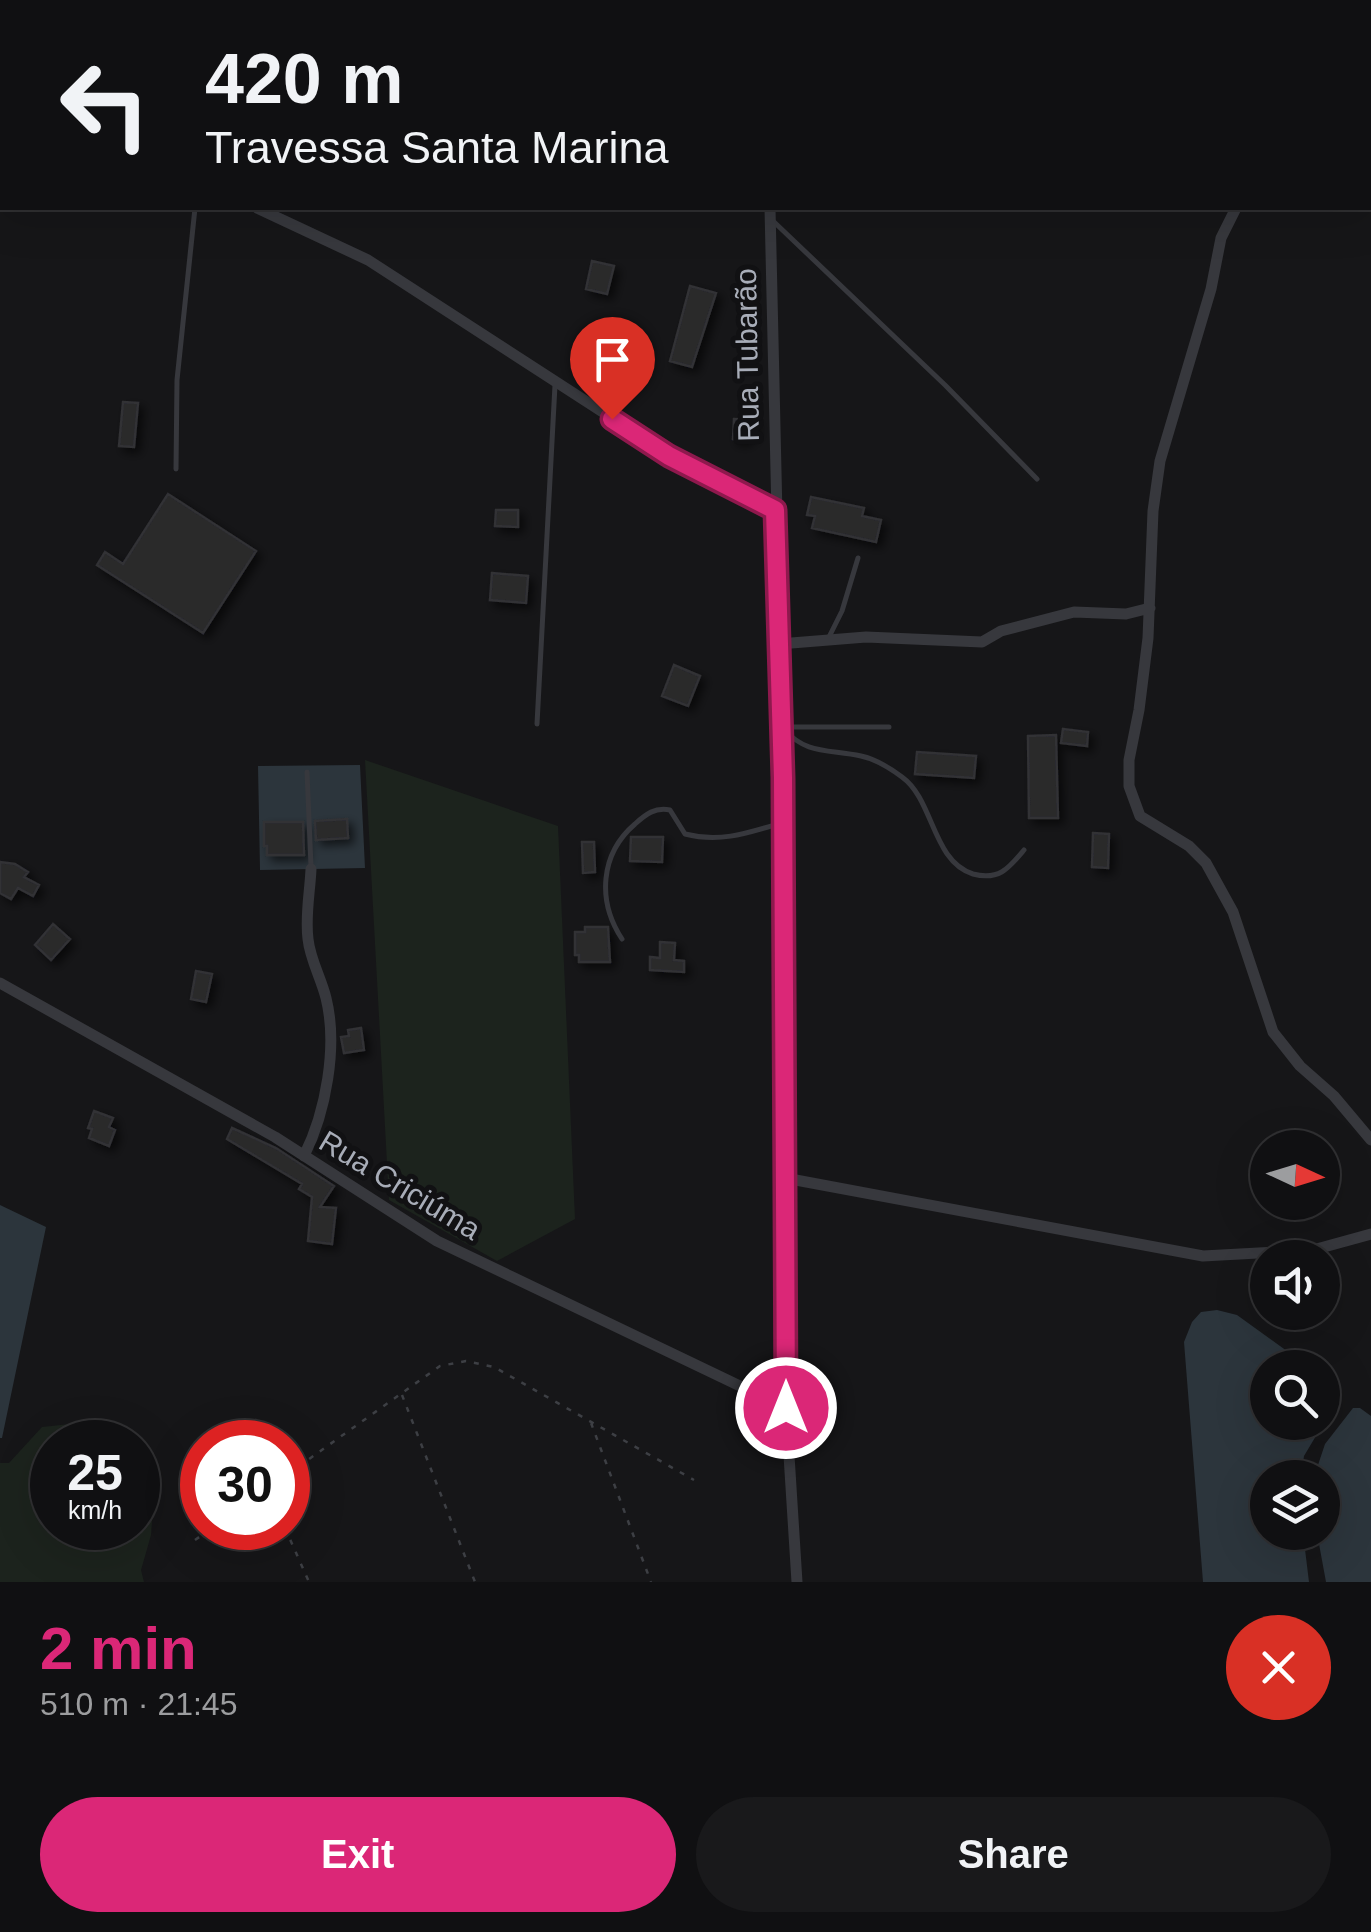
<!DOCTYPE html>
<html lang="en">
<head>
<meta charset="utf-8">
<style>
  body { margin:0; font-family:Helvetica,sans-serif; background:#19191b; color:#f1f3f6; height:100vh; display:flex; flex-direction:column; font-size:38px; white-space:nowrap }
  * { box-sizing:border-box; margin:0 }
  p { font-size:32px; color:#9c9d9f }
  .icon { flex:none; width:55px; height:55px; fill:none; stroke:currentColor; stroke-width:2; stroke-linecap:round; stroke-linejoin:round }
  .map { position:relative; height:1582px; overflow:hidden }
  .side { display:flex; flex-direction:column; background:#101012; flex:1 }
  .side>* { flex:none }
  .guide { position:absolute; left:0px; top:0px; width:1372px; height:210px; box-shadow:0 10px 40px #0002,0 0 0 2px #303032; background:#101012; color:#f1f3f6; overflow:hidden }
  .needle { width:65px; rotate:94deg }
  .controls { position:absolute; left:1250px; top:1130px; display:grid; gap:20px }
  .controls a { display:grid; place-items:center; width:90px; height:90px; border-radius:50%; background:#101012; box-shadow:0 10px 40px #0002,0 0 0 2px #303032; font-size:50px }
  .speed { position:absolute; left:30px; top:1420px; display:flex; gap:20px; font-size:50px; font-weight:700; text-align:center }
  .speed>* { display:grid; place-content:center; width:130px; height:130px; border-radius:50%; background:#101012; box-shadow:0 10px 40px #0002,0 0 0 2px #303032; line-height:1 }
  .speed small { font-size:25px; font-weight:400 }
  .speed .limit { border:15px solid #d22; background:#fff; color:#111 }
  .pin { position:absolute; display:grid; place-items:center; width:85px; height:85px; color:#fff; margin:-102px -42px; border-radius:50% 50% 50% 0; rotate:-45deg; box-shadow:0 0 10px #0007 }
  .pin .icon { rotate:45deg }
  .me { position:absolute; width:110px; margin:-55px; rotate:0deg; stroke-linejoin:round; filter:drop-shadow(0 0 8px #0008) }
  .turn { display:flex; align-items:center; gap:35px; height:210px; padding:0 40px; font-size:45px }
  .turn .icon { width:130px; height:130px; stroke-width:2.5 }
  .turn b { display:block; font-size:70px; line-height:85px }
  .round { display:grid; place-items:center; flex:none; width:105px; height:105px; border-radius:52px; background:#19191b }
  .head { display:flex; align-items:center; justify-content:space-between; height:170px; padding:0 40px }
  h1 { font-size:60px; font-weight:700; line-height:75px; color:#db2777 }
  .primary-button { display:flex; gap:20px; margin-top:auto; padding:20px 40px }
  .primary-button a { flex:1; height:115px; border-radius:60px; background:#db2777; color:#fff; font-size:40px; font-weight:700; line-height:115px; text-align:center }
  .primary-button a+a { background:#19191b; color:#f1f3f6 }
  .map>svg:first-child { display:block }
  .green { fill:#1c231d }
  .water { fill:#2c353c }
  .building { fill:#29292c; stroke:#303034; stroke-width:2.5; filter:url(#shadow) }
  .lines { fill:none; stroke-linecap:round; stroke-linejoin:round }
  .path { stroke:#3d3f44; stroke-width:2.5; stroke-dasharray:5 8; stroke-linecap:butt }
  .service { stroke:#37383d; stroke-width:5 }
  .minor { stroke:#37383d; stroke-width:11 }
  .route-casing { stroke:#8e194d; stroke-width:25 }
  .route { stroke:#db2777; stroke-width:18 }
  .labels { text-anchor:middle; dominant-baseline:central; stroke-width:10; stroke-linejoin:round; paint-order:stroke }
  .street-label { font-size:30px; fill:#a8adb8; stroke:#111113 }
</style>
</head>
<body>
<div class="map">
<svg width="1371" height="1582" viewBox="0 0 1371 1582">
  <defs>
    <filter id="shadow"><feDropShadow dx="5" dy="5" stdDeviation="5" flood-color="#0009"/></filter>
  </defs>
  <rect width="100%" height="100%" fill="#161618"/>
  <path class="green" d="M365,760L558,826L575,1219L497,1261L389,1200Z
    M70,1424L96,1442H52V1528H138V1478L154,1494L151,1535L141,1570L144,1582H0V1463H9L42,1427Z"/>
  <path class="water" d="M360,765L365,868L260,870L258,766Z
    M0,1205L46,1227L2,1438H0Z
    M1217,1310L1237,1315L1309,1367L1268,1368V1422H1322L1323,1377L1335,1386L1338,1399L1304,1456L1301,1477L1268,1478V1532L1303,1533L1309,1582H1203L1184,1342L1192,1322L1201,1312Z
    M1353,1408H1360L1371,1416V1582H1326L1317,1533L1322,1532V1478L1315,1477V1474L1325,1444Z"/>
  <path class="building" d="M592,261L614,266L607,294L586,289Z
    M690,286L716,293L692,367L670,361Z
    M123,402L138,403L134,447L119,446Z
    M734,419L754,420L753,433L746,436L745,440L733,439Z
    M168,494L256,551L203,633L97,565L105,552L123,564Z
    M811,497L864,508L862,516L881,520L876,542L812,528L815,516L807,515Z
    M496,510H518V527L495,526Z
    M492,573L528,576L526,603L490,600Z
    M674,665L700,676L688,706L662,696Z
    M1063,729L1088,732L1087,746L1061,743Z
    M1056,735L1058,818H1029L1028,736Z
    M917,752L976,756L974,778L915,774Z
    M347,819L348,838L316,840L315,821Z
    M264,822H303L304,855H267V846H264Z
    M1093,833L1109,834L1108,868L1092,867Z
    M631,837H663L662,862L630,861Z
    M582,842H594L595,872L583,873Z
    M0,862L15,864L28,872L24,877L39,885L33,896L18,888L11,899L0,893Z
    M53,924L70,939L51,960L35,945Z
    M585,927H608L610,962H579V955H575V932H585Z
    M660,942L675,943L674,960L684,961V972L650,970V957L660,958Z
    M196,971L212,974L206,1002L191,999Z
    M361,1028L364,1050L344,1053L341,1037L349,1036L348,1030Z
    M94,1111L113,1118L109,1127L115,1130L109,1146L89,1138L92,1129L88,1128Z
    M232,1128L276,1148L334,1186L320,1207L336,1208L332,1244L308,1241L312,1197L299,1189L302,1184L227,1139Z"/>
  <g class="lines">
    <path class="path" d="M402,1395L475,1582
      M591,1423L651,1582
      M288,1474L440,1366L466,1361L494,1367L694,1480
      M285,1528L309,1582
      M195,1540L212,1528"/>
    <path class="service" d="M773,221L945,385L1037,479
      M176,469L177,380L195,208
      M829,637L842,611L858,558
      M537,724L555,385
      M785,727H889
      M784,729C806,755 830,749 861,756C875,759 890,768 902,777C934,800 932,861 973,874C999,881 1009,868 1024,850
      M307,772L311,866
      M622,939C597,901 600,854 635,824C646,814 655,807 670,810L685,834C720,843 748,833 781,823"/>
    <path class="minor" d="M352,0L359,2
      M764,0L767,2
      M145,2L146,0
      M228,2L229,0
      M304,2L305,0
      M752,2L754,0
      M1336,2V0
      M1370,55H1371
      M0,59L2,60
      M257,208L368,260L669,455L775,510
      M770,208L783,779L786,1408L797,1582
      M1236,208L1221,238L1211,289L1160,461L1153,511L1148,638L1139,710L1129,760V786L1140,816L1189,846L1206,863L1233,912L1273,1032L1300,1066L1334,1096L1371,1140
      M779,644L866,637L982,642L1001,631L1074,612L1126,614L1150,608
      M0,983L275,1137L437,1241L786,1408
      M304,1156C326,1112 338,1046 326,998C321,978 310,959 308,939C305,916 310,892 311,869
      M785,1178L1203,1256L1313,1250L1371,1234"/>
  </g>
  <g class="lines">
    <defs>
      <path id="route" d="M612,419L669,456L775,510L783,778L786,1408"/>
    </defs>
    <use href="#route" class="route-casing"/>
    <use href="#route" class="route"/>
  </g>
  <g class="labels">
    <g class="street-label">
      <text transform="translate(747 355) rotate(-91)">Rua Tubarão</text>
      <text transform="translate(400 1185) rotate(31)">Rua Criciúma</text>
    </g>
  </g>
</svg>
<div class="controls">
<a><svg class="needle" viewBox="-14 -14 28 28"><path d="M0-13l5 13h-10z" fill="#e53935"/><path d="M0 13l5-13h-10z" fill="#9c9d9f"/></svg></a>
<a><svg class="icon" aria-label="sound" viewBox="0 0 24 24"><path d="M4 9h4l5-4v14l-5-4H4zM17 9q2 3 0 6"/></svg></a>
<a><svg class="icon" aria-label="search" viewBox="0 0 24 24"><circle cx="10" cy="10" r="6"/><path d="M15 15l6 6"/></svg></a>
<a><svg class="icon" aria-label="layers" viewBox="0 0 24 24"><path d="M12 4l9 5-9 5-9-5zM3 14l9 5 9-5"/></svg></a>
</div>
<div class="speed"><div>25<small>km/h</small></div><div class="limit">30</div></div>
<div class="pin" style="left:612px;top:419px;background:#d93025"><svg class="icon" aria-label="arrive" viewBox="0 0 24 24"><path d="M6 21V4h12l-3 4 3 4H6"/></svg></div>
<svg class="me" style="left:786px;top:1408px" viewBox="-20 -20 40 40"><circle r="17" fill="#db2777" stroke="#fff" stroke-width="3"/><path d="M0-11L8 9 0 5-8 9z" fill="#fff"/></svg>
<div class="guide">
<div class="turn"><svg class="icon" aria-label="left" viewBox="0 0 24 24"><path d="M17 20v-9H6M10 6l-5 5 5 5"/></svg><div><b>420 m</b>Travessa Santa Marina</div></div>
</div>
</div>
<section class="side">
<div class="head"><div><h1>2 min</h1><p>510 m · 21:45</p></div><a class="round" style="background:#d93025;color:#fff"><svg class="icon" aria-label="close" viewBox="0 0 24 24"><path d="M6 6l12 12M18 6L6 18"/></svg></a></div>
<div class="primary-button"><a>Exit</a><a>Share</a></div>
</section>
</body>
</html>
